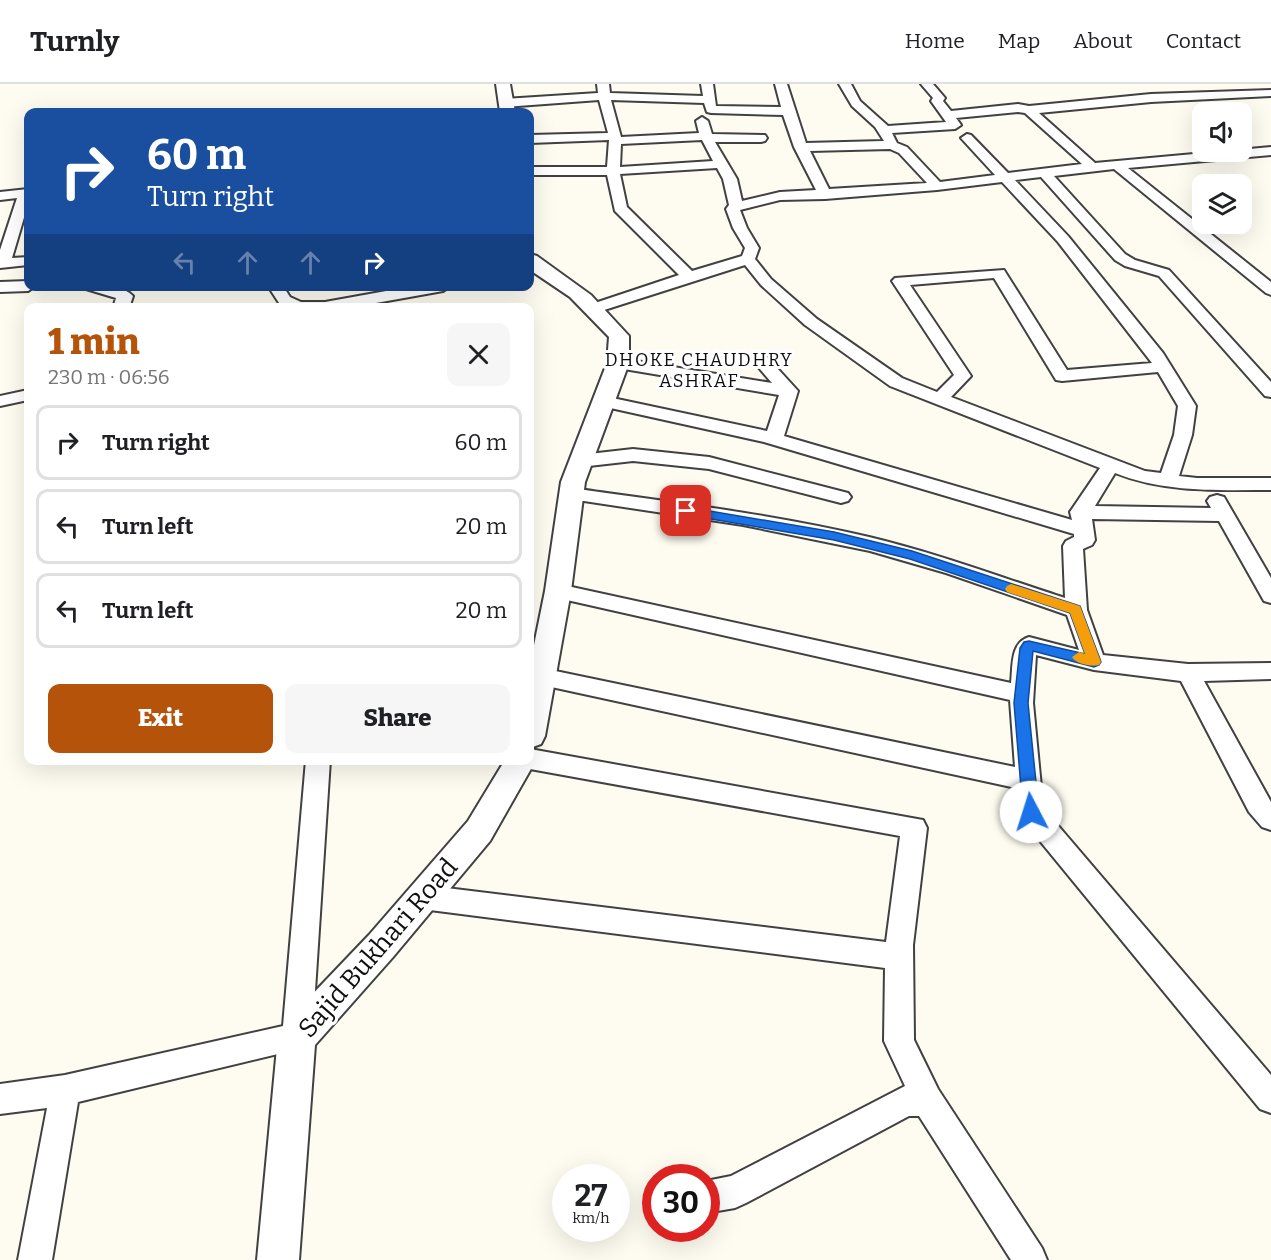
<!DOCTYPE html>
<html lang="en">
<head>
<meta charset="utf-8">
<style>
  body { margin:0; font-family:Bitter,serif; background:#f6f6f6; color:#202124; height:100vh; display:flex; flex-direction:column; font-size:22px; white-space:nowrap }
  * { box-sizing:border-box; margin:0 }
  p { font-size:20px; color:#757577 }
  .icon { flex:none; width:33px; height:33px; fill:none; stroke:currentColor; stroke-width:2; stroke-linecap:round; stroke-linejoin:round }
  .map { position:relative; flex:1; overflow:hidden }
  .sheet { position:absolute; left:24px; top:219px; width:510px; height:462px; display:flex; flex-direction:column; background:#fff; border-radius:12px; box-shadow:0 6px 24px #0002 }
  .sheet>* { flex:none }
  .hud { position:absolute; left:24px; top:24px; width:510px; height:183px; border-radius:12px; box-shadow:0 6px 24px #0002; background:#1a4fa0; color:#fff; overflow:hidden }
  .buttons { position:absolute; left:1192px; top:18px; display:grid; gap:12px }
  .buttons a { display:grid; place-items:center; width:60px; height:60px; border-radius:12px; background:#fff; box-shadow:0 6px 24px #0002; font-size:30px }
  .speed { position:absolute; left:552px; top:1080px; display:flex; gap:12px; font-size:30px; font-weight:700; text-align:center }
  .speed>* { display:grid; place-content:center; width:78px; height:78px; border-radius:50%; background:#fff; box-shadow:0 6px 24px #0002; line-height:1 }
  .speed small { font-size:15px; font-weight:400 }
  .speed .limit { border:9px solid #d22; background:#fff; color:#111 }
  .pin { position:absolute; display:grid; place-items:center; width:51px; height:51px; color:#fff; margin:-26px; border-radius:12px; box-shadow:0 3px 9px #0006 }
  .me { position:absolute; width:66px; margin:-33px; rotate:355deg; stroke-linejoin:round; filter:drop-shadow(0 0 4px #0008) }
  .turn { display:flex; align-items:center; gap:21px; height:126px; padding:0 24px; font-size:27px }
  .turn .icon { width:78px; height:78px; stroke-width:2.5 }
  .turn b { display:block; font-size:42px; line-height:51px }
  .lanes { display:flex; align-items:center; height:57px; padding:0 24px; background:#0003; justify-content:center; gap:30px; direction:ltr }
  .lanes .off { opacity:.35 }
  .round { display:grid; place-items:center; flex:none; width:63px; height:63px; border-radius:12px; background:#f6f6f6 }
  .head { display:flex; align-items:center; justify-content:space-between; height:102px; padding:0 24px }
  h1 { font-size:36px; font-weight:800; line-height:45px; color:#b45309 }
  .cta { display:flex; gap:12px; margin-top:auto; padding:12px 24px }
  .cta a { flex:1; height:69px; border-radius:12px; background:#b45309; color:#fff; font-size:24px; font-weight:800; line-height:69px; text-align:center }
  .cta a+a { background:#f6f6f6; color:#202124 }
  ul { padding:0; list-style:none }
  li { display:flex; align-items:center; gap:18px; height:75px; margin:0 12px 9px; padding:0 12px; border:3px solid #e0e0e0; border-radius:12px }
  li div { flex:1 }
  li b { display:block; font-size:22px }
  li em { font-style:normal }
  header { display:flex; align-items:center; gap:36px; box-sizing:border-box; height:84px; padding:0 30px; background:#fff; border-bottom:2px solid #e0e0e0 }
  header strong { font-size:28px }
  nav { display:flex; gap:33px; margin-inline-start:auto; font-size:21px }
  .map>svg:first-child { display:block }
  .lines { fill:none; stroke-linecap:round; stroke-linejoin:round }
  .minor-casing { stroke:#414141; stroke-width:4 }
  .tertiary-casing { stroke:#414141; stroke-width:4 }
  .minor { fill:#fff; fill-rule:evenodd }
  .tertiary { fill:#fff; fill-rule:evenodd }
  .route { fill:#1a73e8; stroke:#114b97; stroke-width:1.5 }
  .slow { fill:#f59e0b }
  .labels { text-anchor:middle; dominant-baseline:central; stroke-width:6; stroke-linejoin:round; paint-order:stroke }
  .far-neighbourhood-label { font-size:18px; letter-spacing:1.5px; fill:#0e0e0e; stroke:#fff }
  .near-street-label { font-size:26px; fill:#0e0e0e; stroke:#fff }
</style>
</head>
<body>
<header>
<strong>Turnly</strong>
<nav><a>Home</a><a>Map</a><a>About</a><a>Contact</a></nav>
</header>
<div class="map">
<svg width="1271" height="1176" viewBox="0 0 1271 1176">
  <rect width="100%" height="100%" fill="#fefcf0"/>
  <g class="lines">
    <defs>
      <path id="minor" d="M597,0H609L610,9L703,12L701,0H713L716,22L781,23L775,0H787L806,59L884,57L875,43L852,22L839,0H851L860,17L888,42L946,38L931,17L933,14L921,0H933L945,14L943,17L951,27L1018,20L1029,22L1151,10L1271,6V12L1151,18L1039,29L1095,79L1271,63V71L1128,84L1271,198V211L1266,209L1114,85L1054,92L1125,170L1135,176L1169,186L1271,298V313L1265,312L1159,192L1125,182L1115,176L1041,93L1015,96L1068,152L1163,269L1196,322L1192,351L1179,392L1197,394H1271V406C1219,406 1165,409 1115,389L1095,422L1211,424L1207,417L1210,413L1217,411L1224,413L1271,494V519L1264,517L1219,437L1092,435L1095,456L1092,461L1083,465L1087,526L1103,571L1188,580L1271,579V595L1204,597L1271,718V746L1262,743L1249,728L1181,597L1094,586L1036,571L1033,619L1043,724L1271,991V1029L1260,1025L1022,735L1018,728L1016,704L533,599L530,593L533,587L541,584L1015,683L1010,616L558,514L551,512L548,507L551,502L558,500L1011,599C1013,582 1010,559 1029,553L1079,566L1067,531L946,489L870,467L743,441L564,414L561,410L564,406L571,404C671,418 771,430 869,453C936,469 1000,493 1065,514L1063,462L1066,457L1074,453V450L764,358L597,321L594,317L597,313L603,312L767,347L779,311L618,284L610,279L612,275L618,274L772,299L753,277L761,272L767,273L798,307L784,352L1072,436L1070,428L1100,384L890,302L805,241L761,201L745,181L601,227H589L587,224L589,221L679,191L615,127L607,91H530V83H607L609,56L530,59V51L608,49L599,16L506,23L500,19L506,15L598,9ZM611,16L704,19L707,28L711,29L783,31L794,63L816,106L780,108L742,117L737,95L715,58H761L765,57L767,54L765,51L712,50L708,37L702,33L696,37L699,49L621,53ZM1018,28L1025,29L1082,80L1008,89L971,51L967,50L961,54L995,91L940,98L907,63L897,59L892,49L955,45L961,41L956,34ZM702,56L713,77L620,83L621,60ZM890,65L899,69L927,99L829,105L810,67ZM717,84L723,95L729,121L726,125L733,144L745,164L742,172L692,187L627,123L620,90ZM1002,98L1058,158L1152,279L1067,286L1004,186L895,194L892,197L954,291L937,308L902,294L817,235L771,195L755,175L759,164L747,144L740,126L780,116L825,115L937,106ZM994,194L1056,296L1062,297L1158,288L1178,322L1174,351L1161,389L1145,387L951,313L971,292L910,201Z
        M28,105V120L12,174L28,173V181L0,184V166L17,114L0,116V108Z
        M0,198L28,197V202H35L28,207L0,208Z
        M84,202C99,202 122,200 133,212L129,224H113L116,214L86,205Z
        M268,202H283L290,213L301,218H325L414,202H450L443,207L348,224H287L279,219Z
        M28,306V316L0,322V312Z
        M633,365L709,373L848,409L851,413L848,417L841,419L709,385L633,377L580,383L573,381L571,377L573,373L580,371Z
        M530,665L923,736L927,744L913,861L914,956L938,1005L1042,1164L1047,1176H1011L919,1032H909L746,1119L735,1124L706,1129V1097L731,1092L905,1002L884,957L885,884L422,825L413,821L409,813L413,805L422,801L886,858L900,752L530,685L521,682L519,676H530Z
        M306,676H330L312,953L307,963L78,1018L52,1176H18L47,1024L0,1030V1000L65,991L283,942Z"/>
      <path id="tertiary" d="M496,0H510L515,28H500Z
        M530,170L537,172L591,211L629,252V279L585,398L571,507L545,652L541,660L530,664V581L545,507L561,398L607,279L609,253L570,213L530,186Z
        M530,666L536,676L490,757L393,873L315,961L299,1176H257L278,953L284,940L369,851L468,737L505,676H530Z"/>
    </defs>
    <use href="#minor" class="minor-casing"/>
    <use href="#tertiary" class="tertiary-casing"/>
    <use href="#minor" class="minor"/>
    <use href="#tertiary" class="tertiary"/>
  </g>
  <path class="route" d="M686,423L834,448L912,467L1080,522L1101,578L1099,581L1094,583L1033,567L1028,619L1039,728L1036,732L1031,734L1026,732L1023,728L1014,619L1020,564L1024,558L1029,557L1085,570L1070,529L910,475L834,456L682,430L680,427Z"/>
  <path class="slow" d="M1011,500L1080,522L1101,578L1099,581C1091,583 1076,580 1072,573L1079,568L1085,570L1070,529L1007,508L1005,505L1007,502Z"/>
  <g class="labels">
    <g class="far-neighbourhood-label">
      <text x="699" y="276">DHOKE CHAUDHRY<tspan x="699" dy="21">ASHRAF</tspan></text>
    </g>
    <g class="near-street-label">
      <text transform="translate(378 864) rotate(-49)">Sajid Bukhari Road</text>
    </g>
  </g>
</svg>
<div class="buttons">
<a><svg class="icon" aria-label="sound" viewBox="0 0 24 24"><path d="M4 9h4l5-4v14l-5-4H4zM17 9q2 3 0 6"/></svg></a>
<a><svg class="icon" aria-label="layers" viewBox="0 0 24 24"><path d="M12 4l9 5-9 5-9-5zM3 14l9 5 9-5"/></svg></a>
</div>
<div class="speed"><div>27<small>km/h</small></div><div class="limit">30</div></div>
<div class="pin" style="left:686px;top:427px;background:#d93025"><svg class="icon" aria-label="arrive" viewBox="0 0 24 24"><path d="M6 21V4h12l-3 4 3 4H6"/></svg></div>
<svg class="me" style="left:1031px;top:728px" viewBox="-20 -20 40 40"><circle r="19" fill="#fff"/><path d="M0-13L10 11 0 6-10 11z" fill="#1a73e8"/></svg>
<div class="hud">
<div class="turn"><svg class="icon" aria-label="right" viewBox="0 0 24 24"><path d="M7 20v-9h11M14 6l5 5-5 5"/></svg><div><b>60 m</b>Turn right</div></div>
<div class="lanes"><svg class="icon off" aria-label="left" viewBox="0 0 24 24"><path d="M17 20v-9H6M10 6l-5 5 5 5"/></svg><svg class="icon off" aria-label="ahead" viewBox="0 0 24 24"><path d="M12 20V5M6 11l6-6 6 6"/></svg><svg class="icon off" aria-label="ahead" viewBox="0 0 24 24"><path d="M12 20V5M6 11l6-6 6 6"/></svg><svg class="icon" aria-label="right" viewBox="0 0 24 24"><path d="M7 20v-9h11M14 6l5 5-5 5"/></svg></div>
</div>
<section class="sheet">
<div class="head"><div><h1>1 min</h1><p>230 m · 06:56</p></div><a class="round"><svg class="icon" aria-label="close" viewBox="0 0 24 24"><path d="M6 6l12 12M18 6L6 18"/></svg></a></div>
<ul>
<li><svg class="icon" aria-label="right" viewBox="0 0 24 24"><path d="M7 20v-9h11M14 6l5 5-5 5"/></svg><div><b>Turn right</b></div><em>60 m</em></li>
<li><svg class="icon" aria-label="left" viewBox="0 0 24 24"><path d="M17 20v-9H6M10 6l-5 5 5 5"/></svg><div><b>Turn left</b></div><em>20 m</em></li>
<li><svg class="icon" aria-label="left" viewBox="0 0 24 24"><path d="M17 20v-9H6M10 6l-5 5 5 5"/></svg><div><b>Turn left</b></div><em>20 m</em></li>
</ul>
<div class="cta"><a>Exit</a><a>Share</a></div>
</section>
</div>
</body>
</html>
